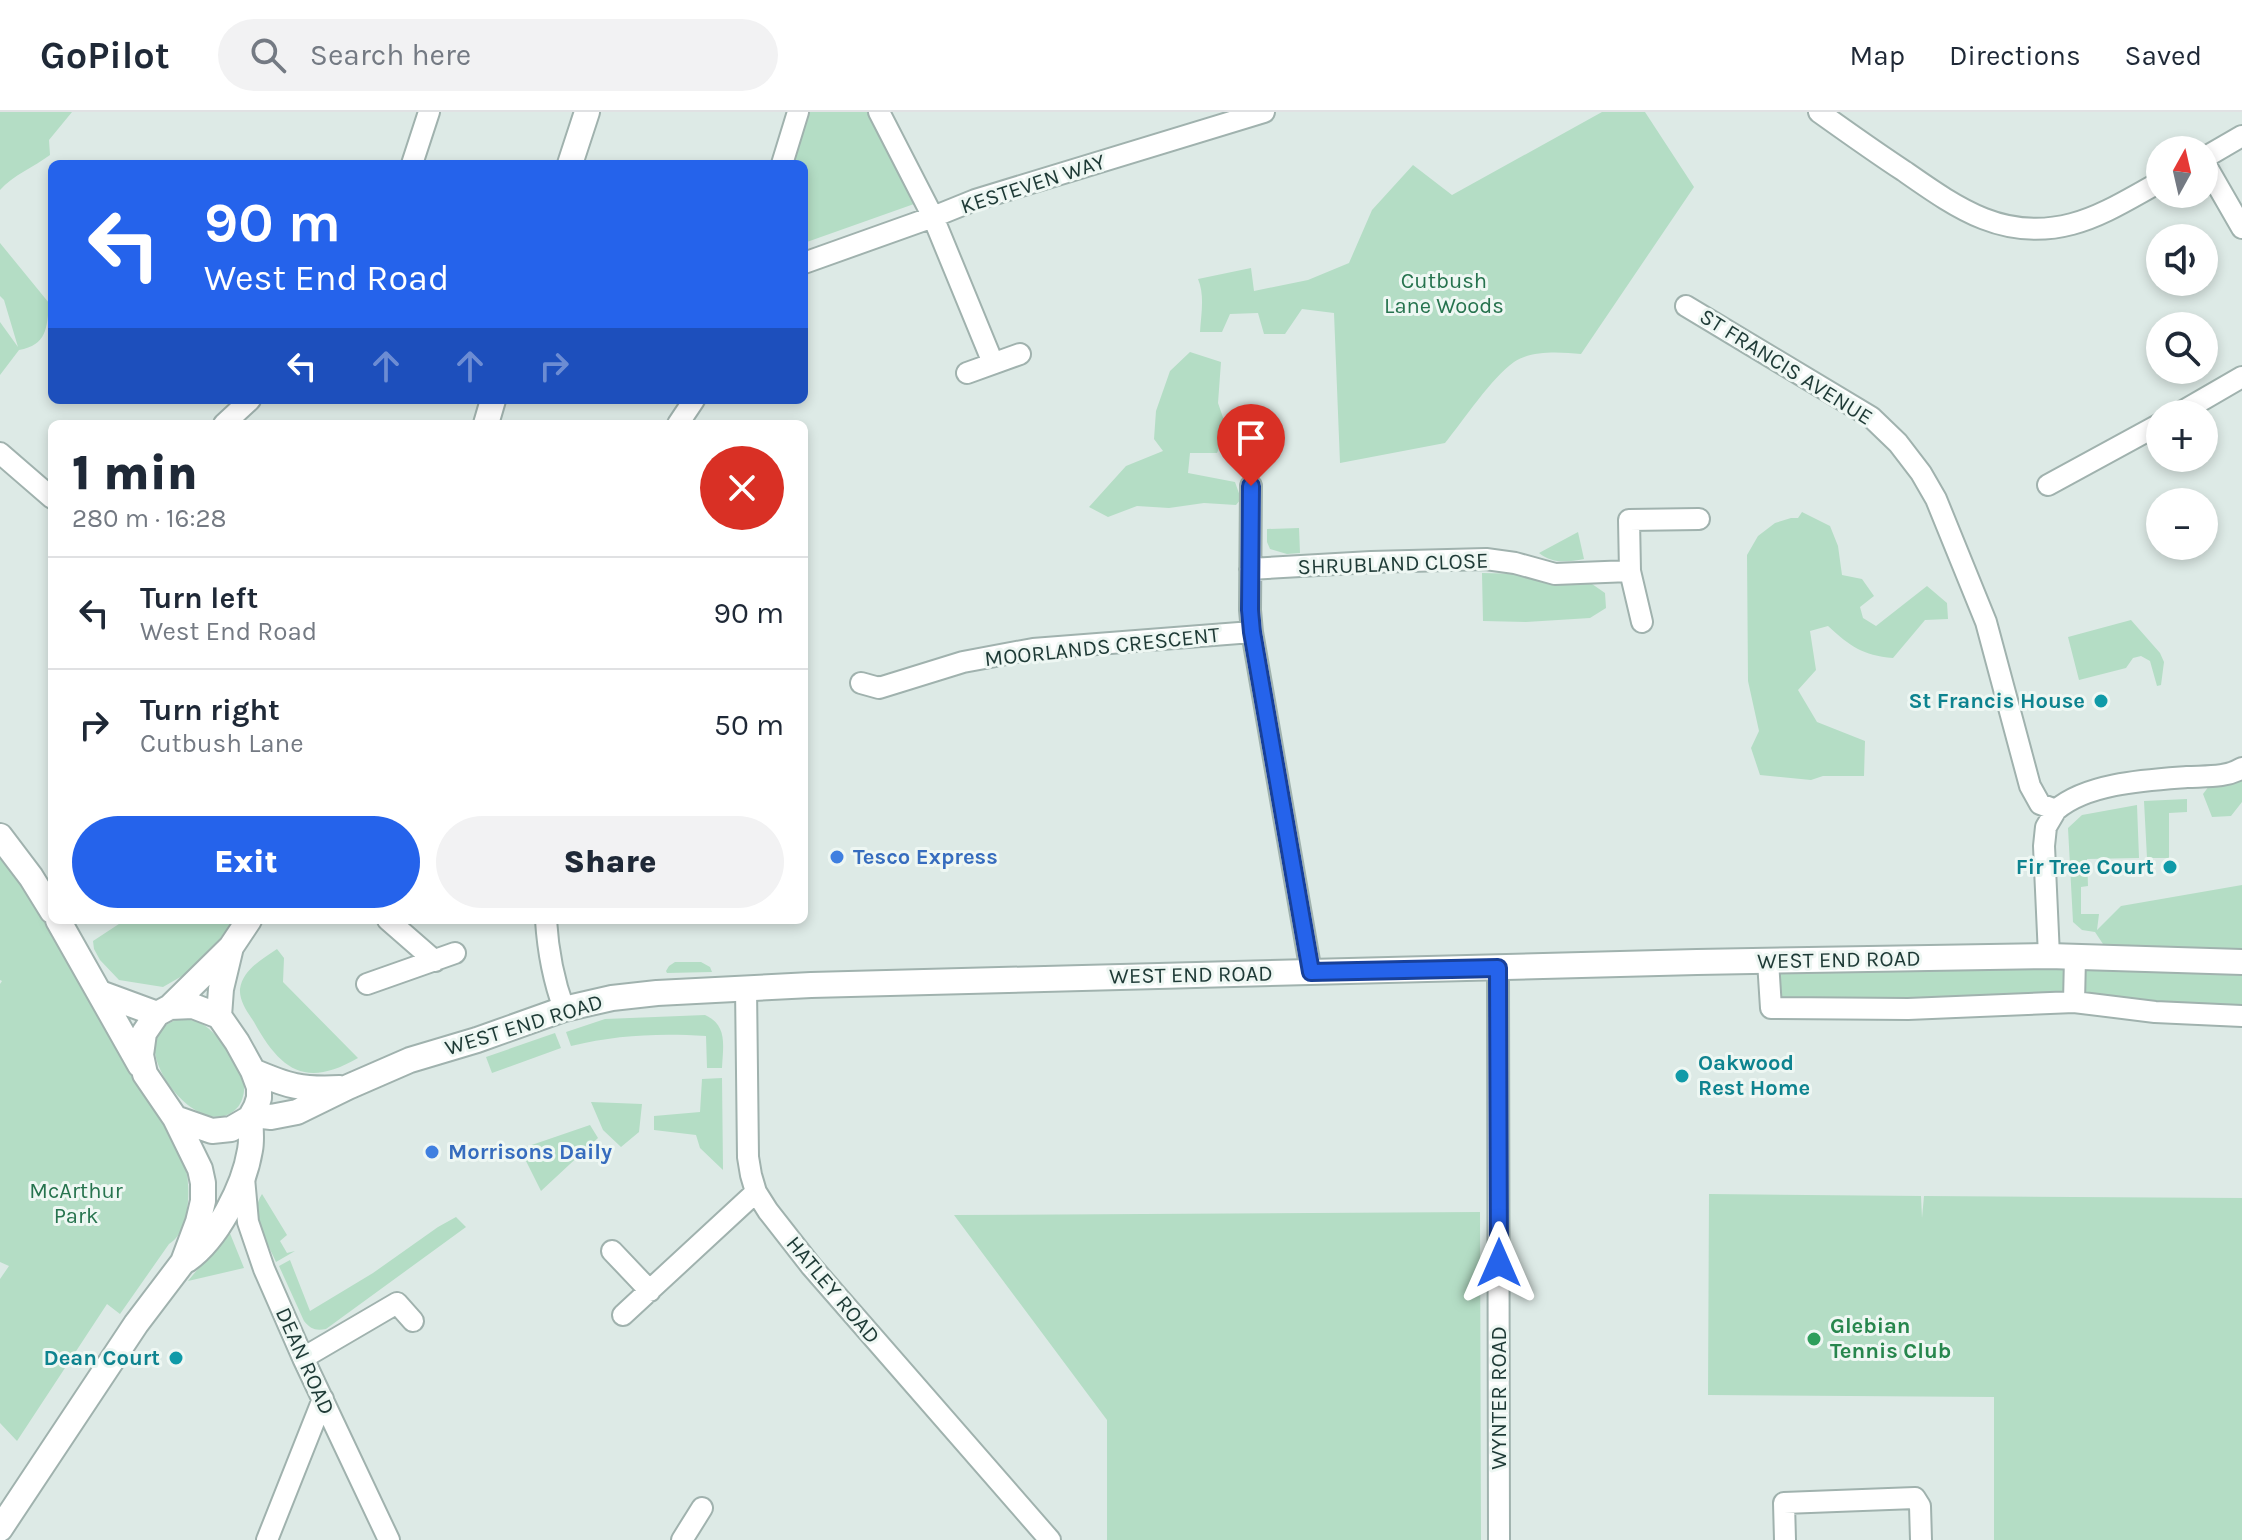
<!DOCTYPE html>
<html lang="en">
<head>
<meta charset="utf-8">
<style>
  body { margin:0; font-family:Karla,sans-serif; background:#f2f2f3; color:#1f2937; height:100vh; display:flex; flex-direction:column; font-size:30px; white-space:nowrap }
  * { box-sizing:border-box; margin:0 }
  p { font-size:26px; color:#747a83 }
  .icon { flex:none; width:44px; height:44px; fill:none; stroke:currentColor; stroke-width:2; stroke-linecap:round; stroke-linejoin:round }
  .map { position:relative; flex:1; overflow:hidden }
  .panel { position:absolute; left:48px; top:308px; width:760px; height:504px; display:flex; flex-direction:column; background:#fff; border-radius:12px; box-shadow:0 4px 12px #0003 }
  .panel>* { flex:none }
  .hud { position:absolute; left:48px; top:48px; width:760px; height:244px; border-radius:12px; box-shadow:0 4px 12px #0003; background:#2563eb; color:#fff; overflow:hidden }
  .needle { width:52px; rotate:8deg }
  .controls { position:absolute; left:2146px; top:24px; display:grid; gap:16px }
  .controls a { display:grid; place-items:center; width:72px; height:72px; border-radius:50%; background:#fff; box-shadow:0 4px 12px #0003; font-size:40px }
  .pin { position:absolute; display:grid; place-items:center; width:68px; height:68px; color:#fff; margin:-82px -34px; border-radius:50% 50% 50% 0; rotate:-45deg; box-shadow:0 0 8px #0007 }
  .pin .icon { rotate:45deg }
  .me { position:absolute; width:88px; margin:-44px; rotate:0deg; stroke-linejoin:round; filter:drop-shadow(0 0 6px #0008) }
  .turn { display:flex; align-items:center; gap:28px; height:168px; padding:0 24px; font-size:36px }
  .turn .icon { width:104px; height:104px; stroke-width:2.5 }
  .turn b { display:block; font-size:56px; line-height:68px }
  .lanes { display:flex; align-items:center; height:76px; padding:0 24px; background:#0003; justify-content:center; gap:40px; direction:ltr }
  .lanes .off { opacity:.35 }
  .round { display:grid; place-items:center; flex:none; width:84px; height:84px; border-radius:42px; background:#f2f2f3 }
  .head { display:flex; align-items:center; justify-content:space-between; height:136px; padding:0 24px }
  h1 { font-size:48px; font-weight:800; line-height:60px }
  .cta { display:flex; gap:16px; margin-top:auto; padding:16px 24px }
  .cta a { flex:1; height:92px; border-radius:48px; background:#2563eb; color:#fff; font-size:32px; font-weight:800; line-height:92px; text-align:center }
  .cta a+a { background:#f2f2f3; color:#1f2937 }
  ul { padding:0; list-style:none }
  li { display:flex; align-items:center; gap:24px; height:112px; padding:0 24px; border-top:2px solid #e0e1e3 }
  li div { flex:1 }
  li b { display:block; font-size:30px }
  li em { font-style:normal }
  header { display:flex; align-items:center; gap:48px; box-sizing:border-box; height:112px; padding:0 40px; background:#fff; border-bottom:2px solid #e0e1e3 }
  header strong { font-size:38px }
  nav { display:flex; gap:44px; margin-inline-start:auto; font-size:28px }
  .search { width:560px; height:72px; background:#f2f2f3; display:flex; align-items:center; gap:20px; box-sizing:border-box; padding:0 28px; border-radius:44px; color:#747a83; font-size:30px }
  .map>svg:first-child { display:block }
  .green { fill:#b4ddc5 }
  .lines { fill:none; stroke-linecap:round; stroke-linejoin:round }
  .minor-casing { stroke:#a0b2ae; stroke-width:24 }
  .tertiary-casing { stroke:#a0b2ae; stroke-width:28 }
  .minor { stroke:#fff; stroke-width:20 }
  .tertiary { stroke:#fff; stroke-width:24 }
  .route-casing { stroke:#184099; stroke-width:20 }
  .route { stroke:#2563eb; stroke-width:14 }
  .culture-dot { fill:#0f9aa8; stroke:#eef7f3; stroke-width:3 }
  .shop-dot { fill:#3f7fe0; stroke:#eef7f3; stroke-width:3 }
  .leisure-dot { fill:#2e9e5b; stroke:#eef7f3; stroke-width:3 }
  .labels { text-anchor:middle; dominant-baseline:central; stroke-width:6; stroke-linejoin:round; paint-order:stroke }
  .street-label { font-size:22px; fill:#1e3a36; stroke:#eef7f3 }
  .park-label { font-size:22px; fill:#26734e; stroke:#eef7f3 }
  .culture-label { font-size:22px; font-weight:bold; fill:#0d838f; stroke:#eef7f3; text-anchor:end }
  .shop-label { font-size:22px; font-weight:bold; fill:#366cbe; stroke:#eef7f3; text-anchor:start }
  .leisure-label { font-size:22px; font-weight:bold; fill:#27864d; stroke:#eef7f3; text-anchor:start }
</style>
</head>
<body>
<header>
<strong>GoPilot</strong>
<div class="search"><svg class="icon" aria-label="search" viewBox="0 0 24 24"><circle cx="10" cy="10" r="6"/><path d="M15 15l6 6"/></svg>Search here</div>
<nav><a>Map</a><a>Directions</a><a>Saved</a></nav>
</header>
<div class="map">
<svg width="2242" height="1428" viewBox="0 0 2242 1428">
  <rect width="100%" height="100%" fill="#ddeae6"/>
  <path class="green" d="M0,0H72L49,28L50,43C34,55 13,63 0,78Z
    M807,0H870L914,92L804,131V52H791Z
    M1602,0H1645L1694,75L1581,242C1560,240 1532,238 1514,250C1492,265 1463,309 1445,331L1340,351L1334,201L1302,197L1285,222H1264L1258,201L1230,202L1222,220H1200C1201,203 1205,183 1198,167L1251,156L1254,179L1308,168L1349,151L1372,98L1413,53L1452,83Z
    M0,131L49,191C47,216 47,233 19,238L0,263V210L18,235L4,188L0,184Z
    M1190,240L1221,250L1218,291L1227,317L1217,341H1190L1188,361L1235,370L1241,387L1236,393L1204,391L1169,396L1137,394L1108,405L1089,395L1126,354L1163,339L1154,327L1156,299L1170,259Z
    M1802,400L1830,414L1838,434L1842,463L1862,467L1874,484L1860,495L1863,506L1876,514L1927,474L1947,491L1948,507L1925,508L1893,546C1862,543 1851,535 1828,514L1810,519L1816,558L1798,578L1817,610L1865,629L1864,664H1823L1811,668L1760,663L1751,636L1759,619L1748,569L1747,443L1758,424L1775,411L1791,406H1798Z
    M1299,416L1300,441L1287,442L1270,437L1267,430V417Z
    M1578,420L1584,447C1567,450 1553,452 1539,441Z
    M1482,461L1528,462L1582,469L1592,472L1605,481L1606,496L1590,506L1526,510L1483,509Z
    M2131,508L2160,541L2164,550L2161,573L2157,574L2150,549L2141,544L2133,546L2126,556L2079,568L2068,525Z
    M2242,665V690L2231,704L2212,705L2203,682L2212,670Z
    M2187,687V700L2169,701V746H2147L2144,689Z
    M2137,693L2139,746L2087,747L2088,774L2081,775V802H2099L2097,818L2121,794L2242,773V904L2155,900L1771,896L1768,849L2111,844L2095,820L2082,818L2073,810L2068,716L2082,703Z
    M0,740C50,810 90,887 132,962C150,993 177,1023 186,1058C191,1079 189,1121 169,1132L120,1202L107,1192L17,1329L0,1311V1167L9,1154L0,1150V872L2,869L0,868Z
    M125,808H234V809L208,842L189,860L163,875L119,868L100,848L94,837L93,829Z
    M277,837L284,846L283,870L358,946C306,976 281,959 254,910C248,901 239,889 240,877C243,857 263,847 277,837Z
    M675,850H701L710,855L712,860L667,861L666,859L669,854Z
    M705,903C728,913 723,934 722,956H707L706,924C658,921 617,923 571,934L566,920L605,907Z
    M178,907C187,907 195,908 202,912C218,920 241,956 244,973C245,980 242,991 237,996C204,1031 139,953 158,921C162,914 171,910 178,907Z
    M555,921L561,936L492,961L486,945Z
    M722,966L723,1058L700,1036L696,1023L654,1018V1004L700,1000L702,967Z
    M591,990L642,992L639,1020L621,1035L603,1018Z
    M590,1013L598,1026L541,1079L520,1037Z
    M262,1082L287,1123L280,1129L287,1141L295,1139L276,1150C267,1129 248,1103 262,1082Z
    M1709,1082L1921,1084L1922,1106L1924,1084L2242,1086V1428H1994V1285L1708,1283Z
    M1480,1100L1481,1428H1107V1308L954,1103Z
    M456,1105L466,1115L326,1217C315,1219 311,1217 304,1209L279,1154L290,1148L310,1199L373,1161L438,1115Z
    M229,1119L244,1156L188,1169Z"/>
  <g class="lines">
    <defs>
      <path id="minor" d="M879,0L933,105L993,251
        M1819,0C1847,20 1875,40 1904,59C1957,96 2004,130 2072,112C2103,104 2132,85 2160,70
        M2204,46L2242,24
        M2204,50L2242,116
        M412,52L429,0
        M782,52L798,0
        M804,151L933,105L975,88L1264,0
        M1686,194L1871,305L1898,331L1921,361L1936,387L1986,510L2030,674L2040,692L2056,698L2046,715L2044,734L2049,844
        M967,261L1020,242
        M2178,302L2242,265
        M224,312L250,288
        M678,312L694,288
        M0,341L52,386
        M2048,373L2160,312
        M1251,374L1250,498L1252,520L1311,860
        M1250,457L1371,450L1486,447L1515,451L1555,462L1630,459
        M1642,510L1630,459L1629,408L1699,407
        M861,571L879,576L963,550L1033,537L1252,520
        M2056,698C2087,671 2147,668 2187,665C2206,664 2226,666 2242,656
        M388,808L435,849
        M546,808C548,840 553,867 564,897
        M2075,845L2074,890L2155,900L2242,904
        M1768,849L1771,896L1908,897L2074,890
        M1498,856L1499,1428
        M367,872L455,841
        M746,875L748,1045L751,1063L756,1080L768,1099L811,1154L1050,1428
        M244,1066L248,1110L264,1157L303,1246L389,1428
        M612,1139L650,1179
        M623,1203L756,1080
        M303,1246L397,1191L413,1209
        M267,1428L323,1287
        M682,1428L702,1396
        M1785,1428L1784,1391L1915,1386L1920,1394L1921,1428"/>
      <path id="tertiary" d="M570,52L587,0
        M486,312L493,288
        M0,724L31,765L52,799
        M58,808L140,953
        M100,881L157,902
        M170,895L231,835L249,808
        M219,904L221,877L231,835
        M253,959C288,974 301,978 340,976
        M252,1003L271,1005L297,1000L348,975L410,948L477,928L564,897L612,886L657,881L811,873L1697,850L2049,844L2242,850
        M187,1148C217,1127 244,1075 250,1038C252,1028 251,1017 250,1006
        M0,1417L136,1212L183,1150L198,1110L203,1089V1071L200,1057L175,1006L145,962L141,943L144,921L157,902L170,895L193,894L219,904L237,930L253,959L259,975V986L256,995L250,1006L231,1017L212,1019L175,1006"/>
    </defs>
    <use href="#minor" class="minor-casing"/>
    <use href="#tertiary" class="tertiary-casing"/>
    <use href="#minor" class="minor"/>
    <use href="#tertiary" class="tertiary"/>
  </g>
  <g class="lines">
    <defs>
      <path id="route" d="M1251,374L1250,498L1252,520L1311,860L1498,856L1499,1151"/>
    </defs>
    <use href="#route" class="route-casing"/>
    <use href="#route" class="route"/>
  </g>
  <g class="culture-dot">
    <circle cx="2101" cy="589" r="8"/>
    <circle cx="2170" cy="755" r="8"/>
    <circle cx="1682" cy="964" r="8"/>
    <circle cx="176" cy="1246" r="8"/>
  </g>
  <g class="shop-dot">
    <circle cx="837" cy="745" r="8"/>
    <circle cx="432" cy="1040" r="8"/>
  </g>
  <circle class="leisure-dot" cx="1814" cy="1227" r="8"/>
  <g class="labels">
    <g class="street-label">
      <text transform="translate(1033 72) rotate(-18)">KESTEVEN WAY</text>
      <text transform="translate(1786 255) rotate(32)">ST FRANCIS AVENUE</text>
      <text transform="translate(1393 452) rotate(-2)">SHRUBLAND CLOSE</text>
      <text transform="translate(1102 535) rotate(-6)">MOORLANDS CRESCENT</text>
      <text transform="translate(1839 848) rotate(-1)">WEST END ROAD</text>
      <text transform="translate(1191 863) rotate(-1)">WEST END ROAD</text>
      <text transform="translate(524 913) rotate(-17)">WEST END ROAD</text>
      <text transform="translate(833 1178) rotate(50)">HATLEY ROAD</text>
      <text transform="translate(305 1249) rotate(66)">DEAN ROAD</text>
      <text transform="translate(1499 1286) rotate(-90)">WYNTER ROAD</text>
    </g>
    <g class="park-label">
      <text x="1444" y="169">Cutbush<tspan x="1444" dy="25">Lane Woods</tspan></text>
      <text x="76" y="1079">McArthur<tspan x="76" dy="25">Park</tspan></text>
    </g>
    <g class="culture-label">
      <text x="2085" y="589">St Francis House</text>
      <text x="2154" y="755">Fir Tree Court</text>
      <text x="1698" y="951" text-anchor="start">Oakwood<tspan x="1698" dy="25">Rest Home</tspan></text>
      <text x="160" y="1246">Dean Court</text>
    </g>
    <g class="shop-label">
      <text x="853" y="745">Tesco Express</text>
      <text x="448" y="1040">Morrisons Daily</text>
    </g>
    <g class="leisure-label">
      <text x="1830" y="1214">Glebian<tspan x="1830" dy="25">Tennis Club</tspan></text>
    </g>
  </g>
</svg>
<div class="controls">
<a><svg class="needle" viewBox="-14 -14 28 28"><path d="M0-13l5 13h-10z" fill="#e53935"/><path d="M0 13l5-13h-10z" fill="#747a83"/></svg></a>
<a><svg class="icon" aria-label="sound" viewBox="0 0 24 24"><path d="M4 9h4l5-4v14l-5-4H4zM17 9q2 3 0 6"/></svg></a>
<a><svg class="icon" aria-label="search" viewBox="0 0 24 24"><circle cx="10" cy="10" r="6"/><path d="M15 15l6 6"/></svg></a>
<a>+</a>
<a>−</a>
</div>
<div class="pin" style="left:1251px;top:374px;background:#d93025"><svg class="icon" aria-label="arrive" viewBox="0 0 24 24"><path d="M6 21V4h12l-3 4 3 4H6"/></svg></div>
<svg class="me" style="left:1499px;top:1151px" viewBox="-20 -20 40 40"><path d="M0-17L14 15 0 8-14 15z" fill="#2563eb" stroke="#fff" stroke-width="4"/></svg>
<div class="hud">
<div class="turn"><svg class="icon" aria-label="left" viewBox="0 0 24 24"><path d="M17 20v-9H6M10 6l-5 5 5 5"/></svg><div><b>90 m</b>West End Road</div></div>
<div class="lanes"><svg class="icon" aria-label="left" viewBox="0 0 24 24"><path d="M17 20v-9H6M10 6l-5 5 5 5"/></svg><svg class="icon off" aria-label="ahead" viewBox="0 0 24 24"><path d="M12 20V5M6 11l6-6 6 6"/></svg><svg class="icon off" aria-label="ahead" viewBox="0 0 24 24"><path d="M12 20V5M6 11l6-6 6 6"/></svg><svg class="icon off" aria-label="right" viewBox="0 0 24 24"><path d="M7 20v-9h11M14 6l5 5-5 5"/></svg></div>
</div>
<section class="panel">
<div class="head"><div><h1>1 min</h1><p>280 m · 16:28</p></div><a class="round" style="background:#d93025;color:#fff"><svg class="icon" aria-label="close" viewBox="0 0 24 24"><path d="M6 6l12 12M18 6L6 18"/></svg></a></div>
<ul>
<li><svg class="icon" aria-label="left" viewBox="0 0 24 24"><path d="M17 20v-9H6M10 6l-5 5 5 5"/></svg><div><b>Turn left</b><p>West End Road</p></div><em>90 m</em></li>
<li><svg class="icon" aria-label="right" viewBox="0 0 24 24"><path d="M7 20v-9h11M14 6l5 5-5 5"/></svg><div><b>Turn right</b><p>Cutbush Lane</p></div><em>50 m</em></li>
</ul>
<div class="cta"><a>Exit</a><a>Share</a></div>
</section>
</div>
</body>
</html>
